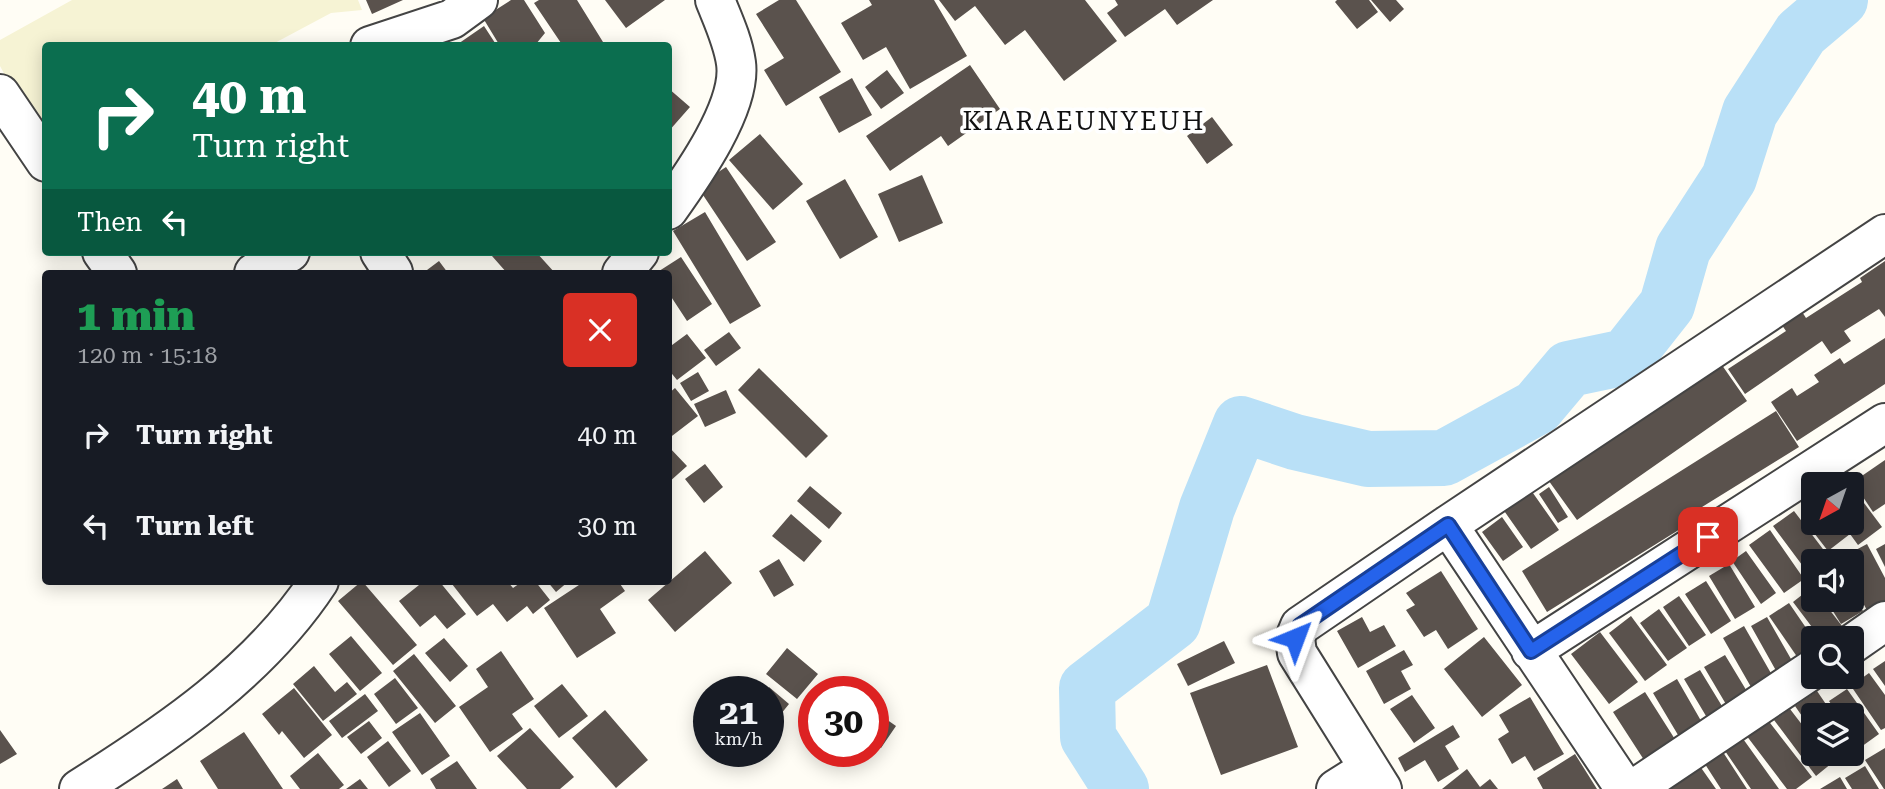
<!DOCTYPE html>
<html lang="en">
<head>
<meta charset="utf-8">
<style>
  body { margin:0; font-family:"Roboto Serif",serif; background:#242831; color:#f1f3f6; height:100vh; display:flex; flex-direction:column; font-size:26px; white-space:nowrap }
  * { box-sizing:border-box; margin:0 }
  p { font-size:23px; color:#9ea1a6 }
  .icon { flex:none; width:38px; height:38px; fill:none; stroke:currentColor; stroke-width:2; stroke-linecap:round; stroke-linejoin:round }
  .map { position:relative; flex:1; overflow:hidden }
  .panel { position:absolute; left:42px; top:270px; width:630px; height:315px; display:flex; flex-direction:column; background:#171b24; border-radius:7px; box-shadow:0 4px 18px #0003 }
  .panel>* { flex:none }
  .top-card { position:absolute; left:42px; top:42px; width:630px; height:214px; border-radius:7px; box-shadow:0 4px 18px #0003; background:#0b6e4f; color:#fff; overflow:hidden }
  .needle { width:46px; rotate:220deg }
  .tools { position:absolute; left:1801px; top:472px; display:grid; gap:14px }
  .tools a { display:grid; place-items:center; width:63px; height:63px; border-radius:7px; background:#171b24; box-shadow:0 4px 18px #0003; font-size:35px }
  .speed { position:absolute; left:693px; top:676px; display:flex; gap:14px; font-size:35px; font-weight:700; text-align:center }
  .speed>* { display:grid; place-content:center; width:91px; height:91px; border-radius:50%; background:#171b24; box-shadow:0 4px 18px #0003; line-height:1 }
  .speed small { font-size:18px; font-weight:400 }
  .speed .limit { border:10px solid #d22; background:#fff; color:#111 }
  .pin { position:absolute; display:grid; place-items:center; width:60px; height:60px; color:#fff; margin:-30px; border-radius:14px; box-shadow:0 4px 10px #0006 }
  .me { position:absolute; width:77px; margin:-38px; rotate:44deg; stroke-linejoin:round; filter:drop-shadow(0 0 5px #0008) }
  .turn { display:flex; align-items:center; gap:24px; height:147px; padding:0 35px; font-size:32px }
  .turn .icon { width:91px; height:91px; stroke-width:2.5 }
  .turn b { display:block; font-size:49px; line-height:60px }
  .then { display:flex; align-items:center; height:66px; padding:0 35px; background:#0003; gap:14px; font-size:26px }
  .round { display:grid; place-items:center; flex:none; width:74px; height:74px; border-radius:7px; background:#242831 }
  .summary { display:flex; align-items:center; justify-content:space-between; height:119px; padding:0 35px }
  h1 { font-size:42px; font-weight:800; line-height:52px; color:#1e9e55 }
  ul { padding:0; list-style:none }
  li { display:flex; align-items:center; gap:21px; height:91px; padding:0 35px }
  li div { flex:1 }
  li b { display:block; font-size:26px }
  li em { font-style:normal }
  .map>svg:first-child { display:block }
  .farmland { fill:#f6f3d4 }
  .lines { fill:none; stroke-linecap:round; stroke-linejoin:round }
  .river { stroke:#b9e0f7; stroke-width:56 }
  .building { fill:#5a524d }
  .minor-casing { stroke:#444; stroke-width:42 }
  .minor { stroke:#fff; stroke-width:38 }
  .route-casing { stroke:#184099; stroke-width:18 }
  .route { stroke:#2563eb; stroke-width:12 }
  .labels { text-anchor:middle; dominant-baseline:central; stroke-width:7; stroke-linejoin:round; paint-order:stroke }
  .quarter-label { font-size:26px; letter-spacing:2px; fill:#111; stroke:#fff }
</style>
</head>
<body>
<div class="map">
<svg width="1885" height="789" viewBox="0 0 1885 789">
  <rect width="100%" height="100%" fill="#fffdf5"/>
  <path class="farmland" d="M72,0H358L362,10L331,13L271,45L46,46L45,142L24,110L0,66V40Z"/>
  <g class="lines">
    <path class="river" d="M1121,789L1088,737L1087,688L1173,622L1207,508L1241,424L1295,442L1368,459L1444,458L1537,407L1569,369L1626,357L1667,305L1683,249L1729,178L1750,112L1801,33L1840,0"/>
  </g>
  <path class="building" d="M366,0H403L372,14Z
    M511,0H524L545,33L536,44L538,46H500L483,18Z
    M539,0H577L603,42L596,46H563L534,3Z
    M605,0H665L626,28Z
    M779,0H796L841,72L786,106L764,70L784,58L756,14Z
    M869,0H934L967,56L910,89L886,47L863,60L841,23L872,5Z
    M939,0H1085L1117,41L1064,81L1025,30L1005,45L975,6L955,21Z
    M1115,0H1213L1177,25L1165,9L1125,37L1107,13L1118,5Z
    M1337,0H1369L1378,12L1357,29L1335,2Z
    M1371,0H1396L1404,9L1390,22Z
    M484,26L497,46H455Z
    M970,65L1000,109L948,146L941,136L890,171L866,136Z
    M887,70L904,93L881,109L865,87Z
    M852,78L872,115L839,133L819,97Z
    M668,88L690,107L668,132Z
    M1212,117L1233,145L1207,164L1187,136Z
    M760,134L803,184L773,210L729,160Z
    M726,167L776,242L747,261L697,186Z
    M922,175L943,223L899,242L878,194Z
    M845,179L878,237L840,259L806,201Z
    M705,212L761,306L730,324L673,231Z
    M497,252H536L555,273H507L492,256Z
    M681,257L712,304L687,321L668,292V273H656Z
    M439,261L448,273H423Z
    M1885,261V317L1879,309L1844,331L1851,341L1831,354L1822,341L1745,394L1728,369L1786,331L1777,318L1797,304L1806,318L1862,282L1860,278Z
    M729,332L741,348L716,366L704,350Z
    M687,334L706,358L677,380L668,369V348Z
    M1885,338V384L1797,441L1771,402L1792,388L1797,396L1819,382L1814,375L1840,358L1844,364Z
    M1717,358L1747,401L1577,520L1546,477Z
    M759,368L828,436L806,458L738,390Z
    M698,372L709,391L691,401L680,383Z
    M675,388L698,416L668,439V394Z
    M726,390L736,413L705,427L694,404Z
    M1776,411L1799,447L1681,520L1685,526L1547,612L1522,571Z
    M668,446L687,466L668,483Z
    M1885,460V504L1873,512L1853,482Z
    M705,464L723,487L704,503L685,479Z
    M810,486L842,513L829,529L797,501Z
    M1528,486L1559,530L1531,549L1500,505Z
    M1549,487L1568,517L1558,523L1539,494Z
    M1852,487L1882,527L1858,545L1850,534L1828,551L1804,520L1813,513V523H1852Z
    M1794,511L1829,557L1823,562H1813V569L1808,573L1773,526Z
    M791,514L822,541L804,562L772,536Z
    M1502,517L1523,547L1503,561L1482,532Z
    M1770,530L1804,579L1784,593L1749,545Z
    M1867,544L1885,578V610L1871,618L1852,582V562H1841L1839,559Z
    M1885,544V567L1876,549Z
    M705,551L732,583L675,632L648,600Z
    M1746,551L1776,593L1761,604L1732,561Z
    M779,559L794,585L774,597L759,571Z
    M1729,564L1755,607L1735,619L1709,576Z
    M1441,571L1478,629L1448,649L1436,630L1424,637L1406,610L1415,605L1406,593Z
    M362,581L417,645L393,665L338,601Z
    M424,581H439L466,614L447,629L435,615L420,627L399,601Z
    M456,581H507L513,588L523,581H535L550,600L533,614L527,606L507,622L493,604L477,616L452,584Z
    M547,581H569L556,592Z
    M585,581H618L625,591L600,609L616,633L577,658L544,608Z
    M1706,581L1731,621L1711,634L1685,594Z
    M1812,587L1813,600H1822L1842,626L1825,639H1821L1793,602Z
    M1852,592L1863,611L1841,624L1826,600H1852Z
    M1679,596L1706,635L1689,646L1663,607Z
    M1789,603L1813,638V652L1800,661L1769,616Z
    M1659,609L1687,648L1668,661L1640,623Z
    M1631,616L1667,665L1645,681L1609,633Z
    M1362,617L1370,632L1384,625L1396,646L1358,668L1337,631Z
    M1767,617L1795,666L1779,676L1751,626Z
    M1744,626L1776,682L1755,694L1723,638Z
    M1600,632L1638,682L1609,704L1571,654Z
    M351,636L382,673L360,691L329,654Z
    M1484,637L1522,685L1482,717L1444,669Z
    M444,638L468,666L450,682L425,653Z
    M1224,641L1235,663L1188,686L1177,664Z
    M787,648L818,674L797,699L766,674Z
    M1404,650L1413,665L1401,671L1411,689L1384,704L1366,671Z
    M501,651L534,699L512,714L523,729L490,752L459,707L488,687L476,669Z
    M414,654L456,706L435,723L393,671Z
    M1725,655L1751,698L1730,711L1704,667Z
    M1885,661V686L1873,669Z
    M1267,665L1298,747L1221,775L1190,693Z
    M314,666L335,692L347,682L357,694L323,721L293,684Z
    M1700,670L1725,711L1709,721L1684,679Z
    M1869,673L1885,695V728L1881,730L1851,686Z
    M395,678L418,708L396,724L374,694Z
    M1677,679L1704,726L1681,740L1653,693Z
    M562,684L588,716L559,738L534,706Z
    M769,687L789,704L768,730V691H766Z
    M294,688L332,735L304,758L282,731L279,735L262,714Z
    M1847,689L1879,734L1861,747L1852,734V716H1839L1829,701Z
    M1817,691L1834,716H1813V732L1795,706Z
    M1645,692L1678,744L1646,763L1613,712Z
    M365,694L378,711L342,738L329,721Z
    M1412,695L1435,728L1414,743L1390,709Z
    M1530,697L1564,754L1534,771L1525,756L1512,764L1498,739L1509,732L1499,715Z
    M1790,709L1813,739V754H1825L1832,763L1816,776L1774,720Z
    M605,710L648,760L616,788L572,738Z
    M873,710L896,726L881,748L873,743Z
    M420,713L450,756L422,775L392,732Z
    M1767,719L1812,777L1796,789H1787L1746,735Z
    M369,721L382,738L361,754L347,737Z
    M1453,725L1460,737L1445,746L1459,769L1438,782L1425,760L1405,772L1398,758Z
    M530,728L574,777L560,789H527L497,756Z
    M0,730L17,754L0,764Z
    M244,732L283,789H218L200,761Z
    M1741,736L1779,789H1751L1723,748Z
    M388,741L411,771L389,787L367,757Z
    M1885,748V789H1884L1865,760Z
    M1721,749L1747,789H1721L1703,761Z
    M318,753L344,785L339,789H300L290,776Z
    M1575,754L1597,789H1543L1537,778Z
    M1829,754H1851L1836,764Z
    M457,761L477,789H436L430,779Z
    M1697,762L1716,789H1667Z
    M1865,766L1879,789H1852L1845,778Z
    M1467,769L1480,787L1490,779L1498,789H1442Z
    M1840,777L1847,789H1820Z
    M177,779L183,789H162Z
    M360,779L368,789H346Z"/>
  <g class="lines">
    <defs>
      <path id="minor" d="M370,46L452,19L478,0
        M0,94L46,162
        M668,210C693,175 742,106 736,63C733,41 723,20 715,0
        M102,252L117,273
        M380,252L393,272
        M254,273L290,252
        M622,273L639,252
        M1448,525L1625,789
        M1852,644L1885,621
        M1531,651L1885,423
        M79,789C168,733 260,671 319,581
        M1336,789L1368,769
        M1382,789L1297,653L1295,638L1300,626L1448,525L1885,234
        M1634,789L1813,669"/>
    </defs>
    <use href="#minor" class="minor-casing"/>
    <use href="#minor" class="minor"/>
  </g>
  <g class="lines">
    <defs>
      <path id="route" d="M1295,638L1300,626L1448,525L1531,651L1708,537"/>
    </defs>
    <use href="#route" class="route-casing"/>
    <use href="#route" class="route"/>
  </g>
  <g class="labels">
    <g class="quarter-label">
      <text x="1084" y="121">KIARAEUNYEUH</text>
    </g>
  </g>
</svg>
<div class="tools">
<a><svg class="needle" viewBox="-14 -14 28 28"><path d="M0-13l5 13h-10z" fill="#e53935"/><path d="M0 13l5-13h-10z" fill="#9ea1a6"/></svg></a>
<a><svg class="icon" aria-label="sound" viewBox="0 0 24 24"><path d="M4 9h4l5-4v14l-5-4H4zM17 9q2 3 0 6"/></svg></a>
<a><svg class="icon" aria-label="search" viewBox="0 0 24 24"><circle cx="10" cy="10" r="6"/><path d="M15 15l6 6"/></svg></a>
<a><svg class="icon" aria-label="layers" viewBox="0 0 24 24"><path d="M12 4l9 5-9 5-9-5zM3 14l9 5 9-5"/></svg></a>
</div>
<div class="speed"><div>21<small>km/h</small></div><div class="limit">30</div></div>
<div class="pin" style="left:1708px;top:537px;background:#d93025"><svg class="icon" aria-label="arrive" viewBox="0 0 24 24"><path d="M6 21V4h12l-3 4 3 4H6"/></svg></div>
<svg class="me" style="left:1295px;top:638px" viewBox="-20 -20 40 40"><path d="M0-17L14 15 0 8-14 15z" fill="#2563eb" stroke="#fff" stroke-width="4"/></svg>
<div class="top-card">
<div class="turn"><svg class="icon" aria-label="right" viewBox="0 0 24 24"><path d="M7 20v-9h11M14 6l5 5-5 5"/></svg><div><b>40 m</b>Turn right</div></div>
<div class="then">Then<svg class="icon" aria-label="left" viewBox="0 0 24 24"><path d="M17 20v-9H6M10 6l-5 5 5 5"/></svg></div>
</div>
<section class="panel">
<div class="summary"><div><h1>1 min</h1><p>120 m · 15:18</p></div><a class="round" style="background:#d93025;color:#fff"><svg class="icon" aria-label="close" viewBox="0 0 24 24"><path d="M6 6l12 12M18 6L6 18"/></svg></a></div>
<ul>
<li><svg class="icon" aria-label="right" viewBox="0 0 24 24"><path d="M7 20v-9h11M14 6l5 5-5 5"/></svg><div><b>Turn right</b></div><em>40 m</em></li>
<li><svg class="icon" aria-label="left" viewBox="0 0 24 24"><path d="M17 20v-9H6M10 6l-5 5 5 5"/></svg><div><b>Turn left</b></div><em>30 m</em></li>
</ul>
</section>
</div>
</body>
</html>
